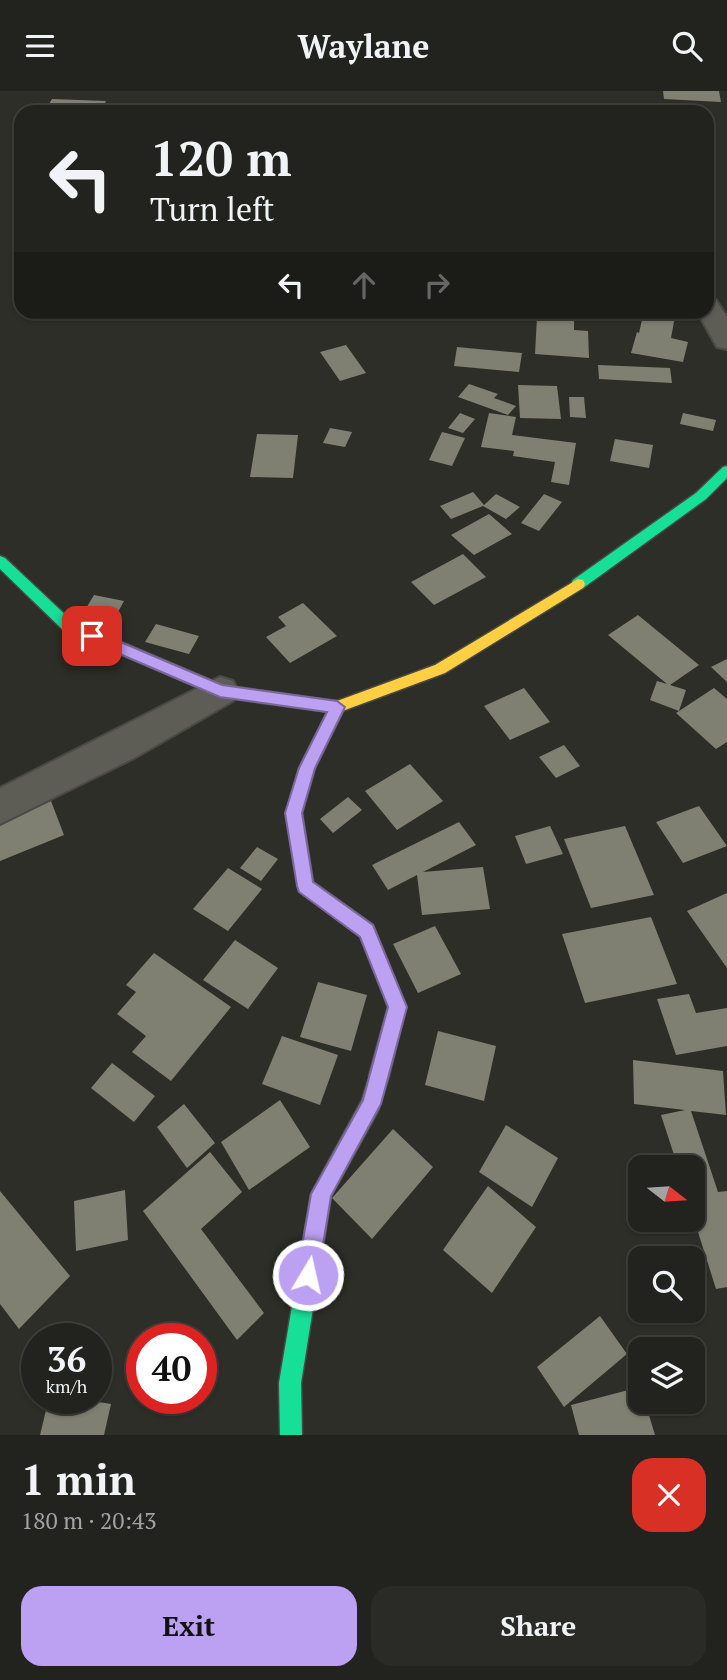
<!DOCTYPE html>
<html lang="en">
<head>
<meta charset="utf-8">
<style>
  body { margin:0; font-family:"PT Serif",serif; background:#2a2a27; color:#f1f3f6; height:100vh; display:flex; flex-direction:column; font-size:26px; white-space:nowrap }
  * { box-sizing:border-box; margin:0 }
  p { font-size:23px; color:#a2a4a4 }
  .icon { flex:none; width:38px; height:38px; fill:none; stroke:currentColor; stroke-width:2; stroke-linecap:round; stroke-linejoin:round }
  .map { position:relative; height:1344px; overflow:hidden }
  .drawer { display:flex; flex-direction:column; background:#22221e; flex:1 }
  .drawer>* { flex:none }
  .hud { position:absolute; left:14px; top:14px; width:700px; height:214px; border-radius:21px; box-shadow:0 2px 5px #0004,0 0 0 2px #3f3f3c; background:#22221e; color:#f1f3f6; overflow:hidden }
  .needle { width:46px; rotate:107deg }
  .fabs { position:absolute; left:628px; top:1064px; display:grid; gap:14px }
  .fabs a { display:grid; place-items:center; width:77px; height:77px; border-radius:14px; background:#22221e; box-shadow:0 2px 5px #0004,0 0 0 2px #3f3f3c; font-size:35px }
  .speed { position:absolute; left:21px; top:1232px; display:flex; gap:14px; font-size:35px; font-weight:700; text-align:center }
  .speed>* { display:grid; place-content:center; width:91px; height:91px; border-radius:50%; background:#22221e; box-shadow:0 2px 5px #0004,0 0 0 2px #3f3f3c; line-height:1 }
  .speed small { font-size:18px; font-weight:400 }
  .speed .limit { border:10px solid #d22; background:#fff; color:#111 }
  .pin { position:absolute; display:grid; place-items:center; width:60px; height:60px; color:#fff; margin:-30px; border-radius:14px; box-shadow:0 4px 10px #0006 }
  .me { position:absolute; width:77px; margin:-38px; rotate:9deg; stroke-linejoin:round; filter:drop-shadow(0 0 5px #0008) }
  .turn { display:flex; align-items:center; gap:24px; height:147px; padding:0 21px; font-size:32px }
  .turn .icon { width:91px; height:91px; stroke-width:2.5 }
  .turn b { display:block; font-size:49px; line-height:60px }
  .lanes { display:flex; align-items:center; height:66px; padding:0 21px; background:#0003; justify-content:center; gap:35px; direction:ltr }
  .lanes .off { opacity:.35 }
  .round { display:grid; place-items:center; flex:none; width:74px; height:74px; border-radius:21px; background:#2a2a27 }
  .overview { display:flex; align-items:center; justify-content:space-between; height:119px; padding:0 21px }
  h1 { font-size:42px; font-weight:700; line-height:52px }
  .button { display:flex; gap:14px; margin-top:auto; padding:14px 21px }
  .button a { flex:1; height:80px; border-radius:21px; background:#bca0f2; color:#111; font-size:28px; font-weight:700; line-height:80px; text-align:center }
  .button a+a { background:#2a2a27; color:#f1f3f6 }
  header { display:flex; justify-content:space-between; align-items:center; height:91px; padding:0 21px; background:#22221e; font-size:32px; font-weight:700 }
  .map>svg:first-child { display:block }
  .building { fill:#7f8071 }
  .lines { fill:none; stroke-linecap:round; stroke-linejoin:round }
  .street-casing { stroke:#4a4a45; stroke-width:4 }
  .fast-casing { stroke:#4a4a45; stroke-width:3 }
  .slow-casing { stroke:#4a4a45; stroke-width:3 }
  .jam-casing { stroke:#4a4a45; stroke-width:3 }
  .street { fill:#5d5d55; fill-rule:evenodd }
  .fast { fill:#16e098; fill-rule:evenodd }
  .slow { fill:#ffcf43; fill-rule:evenodd }
  .jam { fill:#f24e42; fill-rule:evenodd }
  .route { fill:#bca0f2; stroke:#7a689d; stroke-width:2 }
</style>
</head>
<body>
<header><svg class="icon" aria-label="menu" viewBox="0 0 24 24"><path d="M4 6h16M4 12h16M4 18h16"/></svg>Waylane<svg class="icon" aria-label="search" viewBox="0 0 24 24"><circle cx="10" cy="10" r="6"/><path d="M15 15l6 6"/></svg></header>
<div class="map">
<svg width="727" height="1344" viewBox="0 0 727 1344">
  <rect width="100%" height="100%" fill="#2e2e28"/>
  <path class="building" d="M663,0H719L721,11L664,8Z
    M52,8L106,10L103,16L49,13Z
    M644,220H676L671,247L688,251L683,271L631,262L637,241L639,242Z
    M537,226L574,228V239L588,240L589,267L535,263Z
    M346,254L366,282L340,290L320,261Z
    M457,256L522,262L519,281L454,275Z
    M598,274L670,277L672,292L599,288Z
    M469,293L498,303L494,307L516,315L508,324L458,306Z
    M518,294L557,295L561,328L520,327Z
    M569,306H584L586,327L570,326Z
    M460,322L475,328L463,342L448,337Z
    M489,322L516,326L512,344L576,352L569,394L551,391L555,371L513,365L514,360L481,356Z
    M683,322L716,329L713,340L680,333Z
    M330,337L352,341L345,356L323,352Z
    M442,341L465,347L452,375L429,369Z
    M257,343L298,344L293,387L250,386Z
    M615,348L653,354L649,377L610,370Z
    M473,401L484,414L496,403L520,416L506,428L483,415L451,428L440,415Z
    M544,403L562,411L539,440L521,432Z
    M489,423L512,443L474,464L451,444Z
    M463,463L486,486L434,514L411,491Z
    M94,504L124,510L107,541L76,534Z
    M303,512L337,545L290,572L266,546L286,535L278,526Z
    M638,524L699,574L670,594L686,599L679,620L650,609L657,590L667,593L608,544Z
    M156,533L199,545L189,563L145,551Z
    M727,568V591L711,576Z
    M524,597L550,631L510,649L484,615Z
    M714,597L727,608V651L716,658L676,622Z
    M564,654L580,675L556,687L539,666Z
    M410,673L443,710L397,739L365,700Z
    M348,706L362,719L333,742L320,728Z
    M51,710L64,744L0,770V731Z
    M699,715L727,755L683,772L656,731Z
    M459,731L476,754L423,781L483,776L490,818L422,824L417,784L388,799L372,774Z
    M550,735L563,763L526,773L515,745Z
    M625,735L654,804L591,817L564,748Z
    M257,756L278,768L261,790L240,777Z
    M228,777L262,798L228,840L193,818Z
    M727,802V877L687,820Z
    M651,826L677,893L585,912L562,843Z
    M435,835L461,883L418,902L393,853Z
    M235,849L278,877L248,918L203,889Z
    M154,862L231,916L171,990L132,961L146,945L117,923L136,901L126,894Z
    M318,891L367,904L351,960L300,946Z
    M689,903L696,922L727,917V955L676,964L657,908Z
    M438,940L496,955L484,1010L425,994Z
    M282,945L338,964L320,1014L262,993Z
    M633,969L723,980L726,1024L691,1020L718,1101L727,1100V1196L716,1198L693,1125V1076H678L661,1024L685,1019L634,1013Z
    M112,972L155,1005L134,1031L91,997Z
    M280,1009L310,1056L249,1099L221,1051Z
    M184,1013L215,1052L187,1077L157,1036Z
    M506,1034L558,1067L532,1116L479,1081Z
    M393,1038L433,1076L372,1148L332,1107Z
    M210,1061L242,1101L201,1138L264,1222L237,1249L143,1120Z
    M488,1095L536,1136L492,1202L443,1159Z
    M125,1099L128,1149L76,1160L74,1110Z
    M0,1100L70,1185L19,1238L0,1213Z
    M600,1225L627,1263L564,1316L537,1276Z
    M640,1296V1311H645L655,1344H579L571,1314Z
    M49,1307H74L111,1313L104,1344H40Z"/>
  <g class="lines">
    <defs>
      <path id="street" d="M707,207L716,209L727,226V258L717,256L697,220H707Z
        M220,586L233,590L238,600L233,610L134,667L0,733V697Z"/>
      <path id="fast" d="M727,375V387L706,408L583,497H573L571,493L573,489L696,402L723,376Z
        M0,465L5,467L72,530L222,594L314,607L322,613L314,619L220,606L62,538L0,478Z
        M379,975L386,978L389,985L378,1020L331,1105L301,1292L302,1344H280L279,1292L311,1103L362,1009L372,978Z"/>
      <path id="slow" d="M578,488L583,489L585,493L583,497L445,582L337,622L314,619L306,613L314,607L337,610L435,574Z"/>
      <path id="jam" d="M337,610L345,616L315,677L302,722L313,791L373,834L406,916L389,985L386,992L379,995L372,992L369,985L388,916L360,845L299,800L286,722L299,677L332,612Z"/>
    </defs>
    <use href="#street" class="street-casing"/>
    <use href="#fast" class="fast-casing"/>
    <use href="#slow" class="slow-casing"/>
    <use href="#jam" class="jam-casing"/>
    <use href="#street" class="street"/>
    <use href="#fast" class="fast"/>
    <use href="#slow" class="slow"/>
    <use href="#jam" class="jam"/>
  </g>
  <path class="route" d="M92,539L222,594L337,610L345,616L315,677L302,722L313,791L373,834L407,916L381,1013L331,1105L318,1184L315,1192L308,1195L300,1192L297,1184L311,1103L363,1009L388,916L360,846L299,801L297,795L285,722L299,677L327,621L220,606L87,549L85,545Z"/>
</svg>
<div class="fabs">
<a><svg class="needle" viewBox="-14 -14 28 28"><path d="M0-13l5 13h-10z" fill="#e53935"/><path d="M0 13l5-13h-10z" fill="#a2a4a4"/></svg></a>
<a><svg class="icon" aria-label="search" viewBox="0 0 24 24"><circle cx="10" cy="10" r="6"/><path d="M15 15l6 6"/></svg></a>
<a><svg class="icon" aria-label="layers" viewBox="0 0 24 24"><path d="M12 4l9 5-9 5-9-5zM3 14l9 5 9-5"/></svg></a>
</div>
<div class="speed"><div>36<small>km/h</small></div><div class="limit">40</div></div>
<div class="pin" style="left:92px;top:545px;background:#d93025"><svg class="icon" aria-label="arrive" viewBox="0 0 24 24"><path d="M6 21V4h12l-3 4 3 4H6"/></svg></div>
<svg class="me" style="left:308px;top:1184px" viewBox="-20 -20 40 40"><circle r="17" fill="#bca0f2" stroke="#fff" stroke-width="3"/><path d="M0-11L8 9 0 5-8 9z" fill="#fff"/></svg>
<div class="hud">
<div class="turn"><svg class="icon" aria-label="left" viewBox="0 0 24 24"><path d="M17 20v-9H6M10 6l-5 5 5 5"/></svg><div><b>120 m</b>Turn left</div></div>
<div class="lanes"><svg class="icon" aria-label="left" viewBox="0 0 24 24"><path d="M17 20v-9H6M10 6l-5 5 5 5"/></svg><svg class="icon off" aria-label="ahead" viewBox="0 0 24 24"><path d="M12 20V5M6 11l6-6 6 6"/></svg><svg class="icon off" aria-label="right" viewBox="0 0 24 24"><path d="M7 20v-9h11M14 6l5 5-5 5"/></svg></div>
</div>
</div>
<section class="drawer">
<div class="overview"><div><h1>1 min</h1><p>180 m · 20:43</p></div><a class="round" style="background:#d93025;color:#fff"><svg class="icon" aria-label="close" viewBox="0 0 24 24"><path d="M6 6l12 12M18 6L6 18"/></svg></a></div>
<div class="button"><a>Exit</a><a>Share</a></div>
</section>
</body>
</html>
